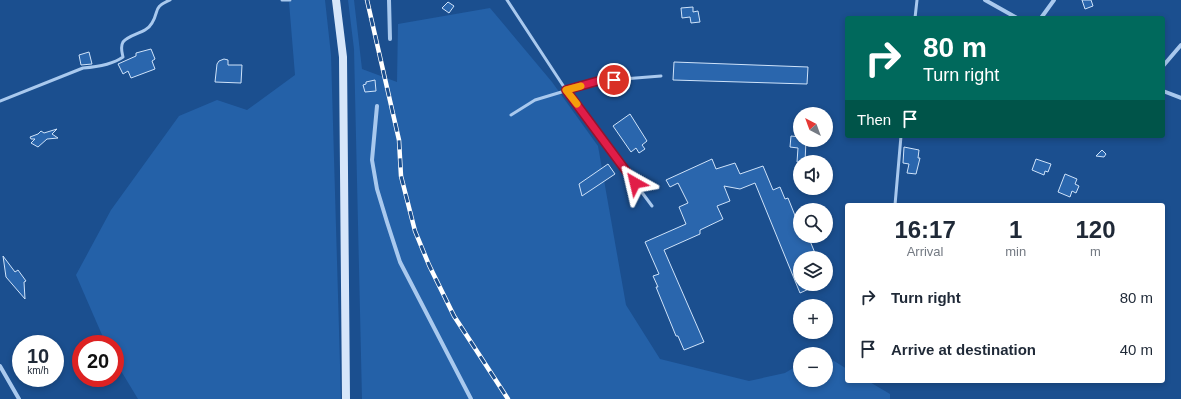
<!DOCTYPE html>
<html lang="en">
<head>
<meta charset="utf-8">
<style>
  body { margin:0; font-family:Arial,sans-serif; background:#f6f6f7; color:#1f2937; height:100vh; display:flex; flex-direction:column; font-size:15px; white-space:nowrap }
  * { box-sizing:border-box; margin:0 }
  p { font-size:13px; color:#747a83 }
  .icon { flex:none; width:22px; height:22px; fill:none; stroke:currentColor; stroke-width:2; stroke-linecap:round; stroke-linejoin:round }
  .map { position:relative; flex:1; overflow:hidden }
  .details { position:absolute; left:845px; top:203px; width:320px; height:180px; display:flex; flex-direction:column; background:#fff; border-radius:4px; box-shadow:0 2px 6px #0003 }
  .details>* { flex:none }
  .top-card { position:absolute; left:845px; top:16px; width:320px; height:122px; border-radius:4px; box-shadow:0 2px 6px #0003; background:#00695c; color:#fff; overflow:hidden }
  .needle { width:26px; rotate:319deg }
  .fabs { position:absolute; left:793px; top:107px; display:grid; gap:8px }
  .fabs a { display:grid; place-items:center; width:40px; height:40px; border-radius:50%; background:#fff; box-shadow:0 2px 6px #0003; font-size:20px }
  .speed { position:absolute; left:12px; top:335px; display:flex; gap:8px; font-size:20px; font-weight:700; text-align:center }
  .speed>* { display:grid; place-content:center; width:52px; height:52px; border-radius:50%; background:#fff; box-shadow:0 2px 6px #0003; line-height:1 }
  .speed small { font-size:10px; font-weight:400 }
  .speed .limit { border:6px solid #d22; background:#fff; color:#111 }
  .pin { position:absolute; display:grid; place-items:center; width:34px; height:34px; color:#fff; margin:-17px; border:2px solid #fff; border-radius:50%; box-shadow:0 1px 4px #0007 }
  .me { position:absolute; width:44px; margin:-22px; rotate:323deg; stroke-linejoin:round; filter:drop-shadow(0 0 3px #0008) }
  .turn { display:flex; align-items:center; gap:14px; height:84px; padding:0 12px; font-size:18px }
  .turn .icon { width:52px; height:52px; stroke-width:2.5 }
  .turn b { display:block; font-size:28px; line-height:34px }
  .then { display:flex; align-items:center; height:38px; padding:0 12px; background:#0003; gap:8px; font-size:15px }
  .eta { display:flex; justify-content:space-evenly; align-items:center; height:68px; text-align:center }
  .eta b { font-size:24px; font-weight:600; line-height:28px }
  ul { padding:0; list-style:none }
  li { display:flex; align-items:center; gap:12px; height:52px; padding:0 12px }
  li div { flex:1 }
  li b { display:block; font-size:15px }
  li em { font-style:normal }
  .map>svg:first-child { display:block }
  .green { fill:#2461a8 }
  .building { fill:#2a66ad; stroke:#cfe3fa }
  .lines { fill:none; stroke-linecap:round; stroke-linejoin:round }
  .lane { stroke:#a9c9ee; stroke-width:3 }
  .street { stroke:#a9c9ee; stroke-width:4 }
  .secondary { stroke:#d6e6fa; stroke-width:8 }
  .rail-casing { stroke:#fff; stroke-width:4.5 }
  .rail { stroke:#1b4f8f; stroke-width:3; stroke-dasharray:9; stroke-linecap:butt }
  .route-casing { stroke:#92132f; stroke-width:10 }
  .route { stroke:#e11d48; stroke-width:7 }
  .slow { stroke:#f59e0b; stroke-width:7 }
</style>
</head>
<body>
<div class="map">
<svg width="1181" height="399" viewBox="0 0 1181 399">
  <rect width="100%" height="100%" fill="#1b4f8f"/>
  <path class="green" d="M293,0H325L331,55L341,399H138L115,361V344H106L76,275L111,210L179,116L217,100L247,110L295,75L289,2Z
    M348,0H354L362,69L397,82L398,24L490,8L552,82L598,146L626,305L660,359L749,381L785,373L800,364V380H826V356L847,369V381H868L890,394V399H362L354,49Z"/>
  <path class="building" d="M1082,0H1091L1093,6L1085,9Z
    M448,2L454,6L449,13L442,8Z
    M693,7V12L698,11L700,22L691,23L690,17L682,18L681,8Z
    M151,49L155,59L152,61L155,69L131,78L128,71L123,74L118,64L136,56V53Z
    M89,52L92,64L81,65L79,55Z
    M224,59L228,60V65H242L241,83L215,82L217,64L219,61Z
    M674,62L808,67L807,84L673,80Z
    M375,80L376,91L365,92L363,85L366,84V82Z
    M630,114L647,141L642,145L645,149L639,153L636,148L631,152L613,126Z
    M57,129L52,134L58,138L47,139L38,147L31,143L35,139H31L30,137L38,134L41,131L44,133Z
    M791,136L800,137V140H806L805,162H797L798,148L790,147Z
    M904,147L919,150L918,158H920L916,174L907,173L909,164L903,163Z
    M1102,150L1106,154L1104,157L1096,156Z
    M712,159L716,169L735,163L740,174L763,166L773,190L780,187L785,199L788,198L796,218L800,217V236H808L817,258H800V284H820L800,293L755,183L740,189L724,186L730,201L717,206L723,219L700,230V234L664,250L704,342L684,350L678,336H676L656,287H658L653,276L659,274L645,242L686,224L679,207L688,203L678,183L670,187L666,180Z
    M1036,159L1051,164L1048,172L1045,171L1044,175L1032,170Z
    M608,164L615,174L582,196L579,184Z
    M1065,174L1077,179L1075,184L1079,186L1076,193L1072,191L1070,197L1058,192Z
    M3,256L15,272L18,270L26,281L24,282L25,299L6,277Z"/>
  <g class="lines">
    <path class="lane" d="M282,0H290
      M507,0L566,90L652,206
      M915,18L917,0
      M0,101L83,68C96,67 112,65 123,57C122,52 120,47 123,42C130,33 146,34 152,23C160,10 152,8 170,0
      M511,115L535,100L598,81L661,76
      M895,205L901,136"/>
    <path class="street" d="M389,0L390,39
      M985,0L1017,18
      M1041,18L1054,0
      M1163,66L1181,45
      M1163,91L1181,98
      M377,106L372,160L377,189L387,222L400,262L471,399
      M0,366L19,399"/>
    <path class="secondary" d="M336,0L343,57L346,399"/>
    <defs>
      <path id="rail" d="M367,0L399,140L401,176L415,231L429,265L454,316L508,399"/>
    </defs>
    <use href="#rail" class="rail-casing"/>
    <use href="#rail" class="rail"/>
  </g>
  <g class="lines">
    <defs>
      <path id="route" d="M614,80L598,81L566,90L635,183"/>
    </defs>
    <use href="#route" class="route-casing"/>
    <use href="#route" class="route"/>
    <path class="slow" d="M577,104L566,90L581,86"/>
  </g>
</svg>
<div class="fabs">
<a><svg class="needle" viewBox="-14 -14 28 28"><path d="M0-13l5 13h-10z" fill="#e53935"/><path d="M0 13l5-13h-10z" fill="#747a83"/></svg></a>
<a><svg class="icon" aria-label="sound" viewBox="0 0 24 24"><path d="M4 9h4l5-4v14l-5-4H4zM17 9q2 3 0 6"/></svg></a>
<a><svg class="icon" aria-label="search" viewBox="0 0 24 24"><circle cx="10" cy="10" r="6"/><path d="M15 15l6 6"/></svg></a>
<a><svg class="icon" aria-label="layers" viewBox="0 0 24 24"><path d="M12 4l9 5-9 5-9-5zM3 14l9 5 9-5"/></svg></a>
<a>+</a>
<a>−</a>
</div>
<div class="speed"><div>10<small>km/h</small></div><div class="limit">20</div></div>
<div class="pin" style="left:614px;top:80px;background:#d93025"><svg class="icon" aria-label="arrive" viewBox="0 0 24 24"><path d="M6 21V4h12l-3 4 3 4H6"/></svg></div>
<svg class="me" style="left:635px;top:183px" viewBox="-20 -20 40 40"><path d="M0-17L14 15 0 8-14 15z" fill="#e11d48" stroke="#fff" stroke-width="4"/></svg>
<div class="top-card">
<div class="turn"><svg class="icon" aria-label="right" viewBox="0 0 24 24"><path d="M7 20v-9h11M14 6l5 5-5 5"/></svg><div><b>80 m</b>Turn right</div></div>
<div class="then">Then<svg class="icon" aria-label="arrive" viewBox="0 0 24 24"><path d="M6 21V4h12l-3 4 3 4H6"/></svg></div>
</div>
<section class="details">
<div class="eta">
<div><b>16:17</b><p>Arrival</p></div>
<div><b>1</b><p>min</p></div>
<div><b>120</b><p>m</p></div>
</div>
<ul>
<li><svg class="icon" aria-label="right" viewBox="0 0 24 24"><path d="M7 20v-9h11M14 6l5 5-5 5"/></svg><div><b>Turn right</b></div><em>80 m</em></li>
<li><svg class="icon" aria-label="arrive" viewBox="0 0 24 24"><path d="M6 21V4h12l-3 4 3 4H6"/></svg><div><b>Arrive at destination</b></div><em>40 m</em></li>
</ul>
</section>
</div>
</body>
</html>
